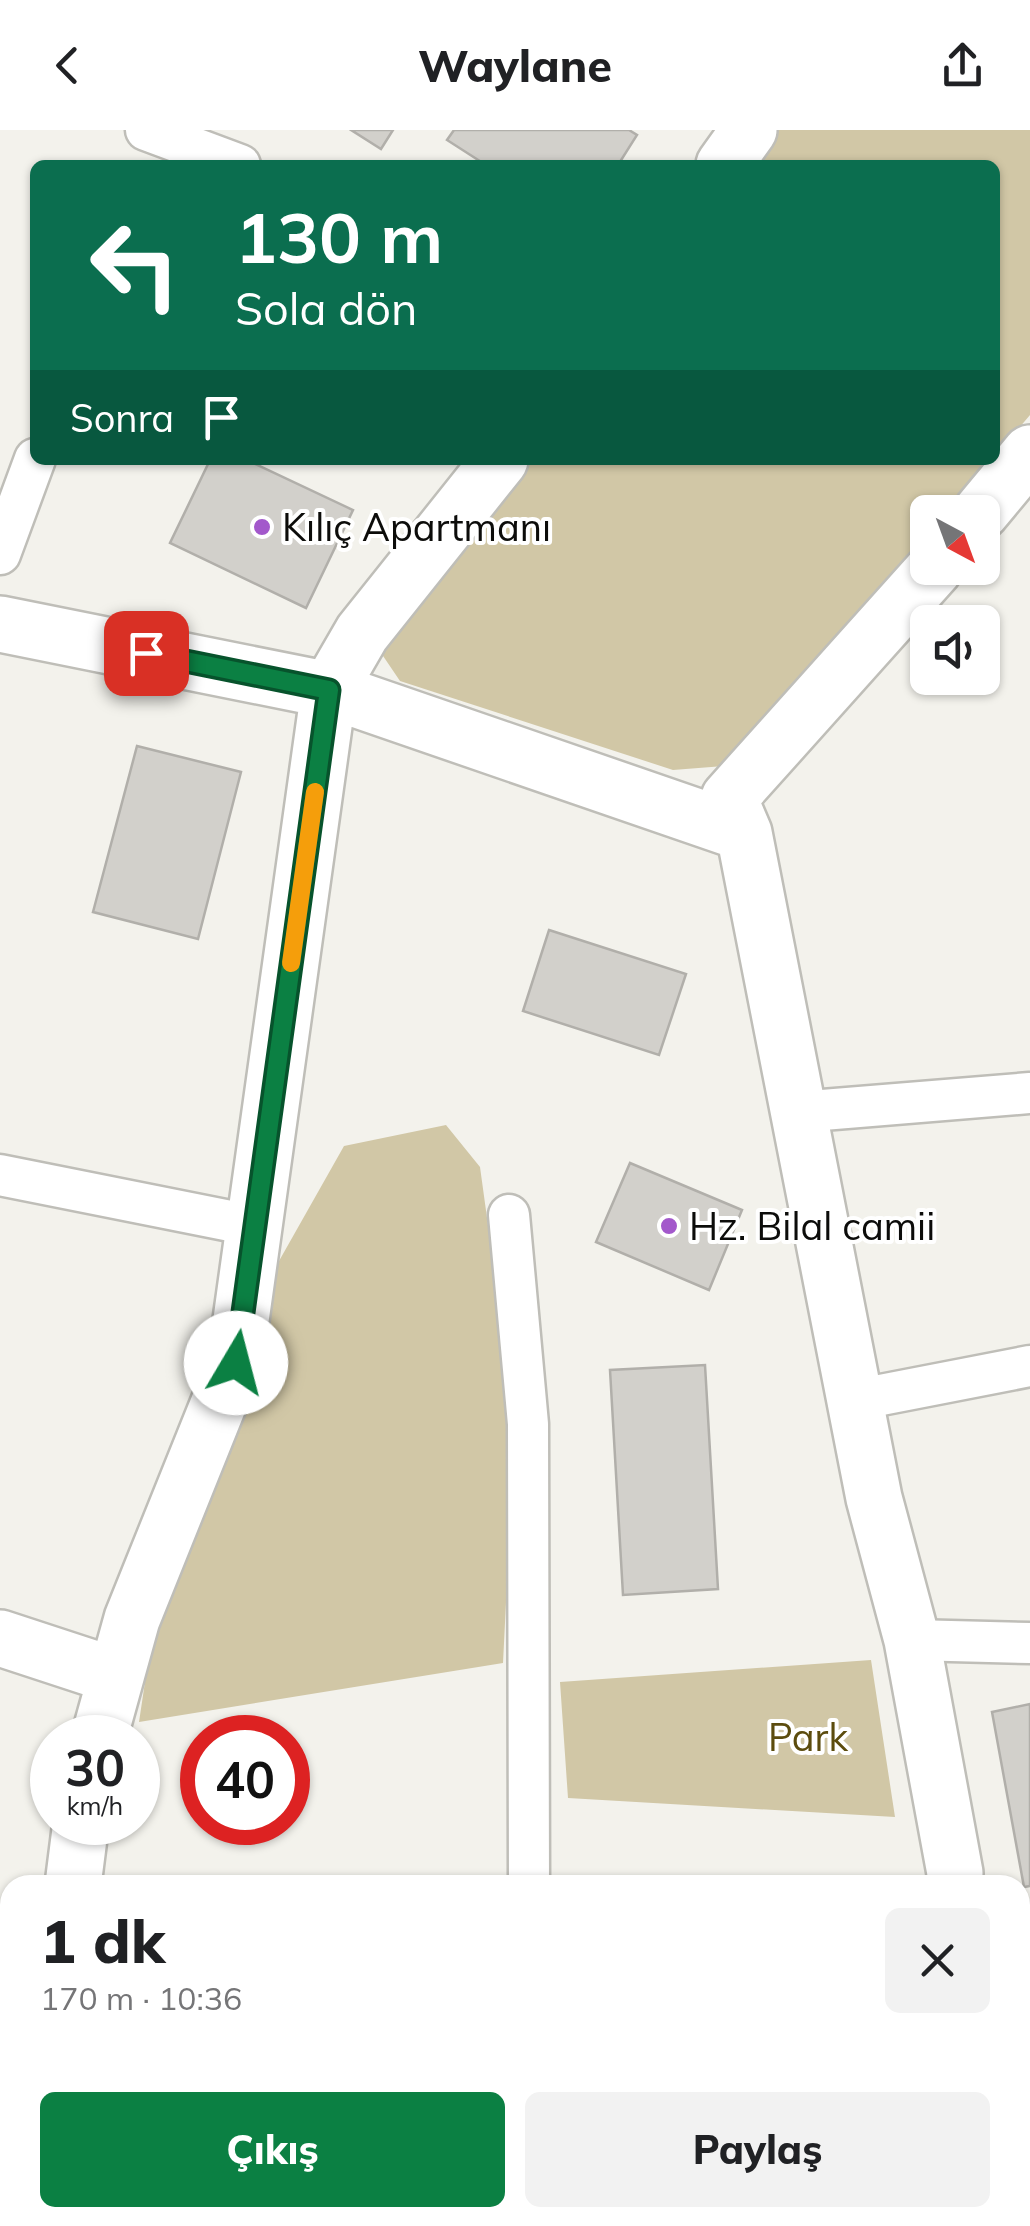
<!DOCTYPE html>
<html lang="tr">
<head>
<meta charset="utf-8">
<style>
  body { margin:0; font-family:Mulish,sans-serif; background:#f2f2f2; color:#202124; height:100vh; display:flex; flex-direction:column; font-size:38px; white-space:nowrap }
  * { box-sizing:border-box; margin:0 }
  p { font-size:32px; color:#757577 }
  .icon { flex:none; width:55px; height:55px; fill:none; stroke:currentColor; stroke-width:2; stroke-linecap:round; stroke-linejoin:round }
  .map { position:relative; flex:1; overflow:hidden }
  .details { position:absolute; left:0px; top:1745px; width:1030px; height:352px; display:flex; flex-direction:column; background:#fff; border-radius:30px 30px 0 0; box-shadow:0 2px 8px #0004 }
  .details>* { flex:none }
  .guide { position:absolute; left:30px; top:30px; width:970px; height:305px; border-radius:15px; box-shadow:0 2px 8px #0004; background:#0b6e4f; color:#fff; overflow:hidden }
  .needle { width:65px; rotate:139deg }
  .buttons { position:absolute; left:910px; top:365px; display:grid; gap:20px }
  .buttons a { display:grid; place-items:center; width:90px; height:90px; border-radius:15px; background:#fff; box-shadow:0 2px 8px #0004; font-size:50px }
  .speed { position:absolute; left:30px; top:1585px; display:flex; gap:20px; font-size:50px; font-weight:700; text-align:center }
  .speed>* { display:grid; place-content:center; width:130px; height:130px; border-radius:50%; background:#fff; box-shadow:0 2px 8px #0004; line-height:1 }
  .speed small { font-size:25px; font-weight:400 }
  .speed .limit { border:15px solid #d22; background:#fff; color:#111 }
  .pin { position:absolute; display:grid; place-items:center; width:85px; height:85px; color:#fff; margin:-42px; border-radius:20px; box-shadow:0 5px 15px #0006 }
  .me { position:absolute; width:110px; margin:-55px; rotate:8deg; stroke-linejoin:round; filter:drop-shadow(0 0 8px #0008) }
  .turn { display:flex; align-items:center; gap:35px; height:210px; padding:0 40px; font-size:45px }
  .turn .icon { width:130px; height:130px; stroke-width:2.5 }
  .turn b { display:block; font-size:70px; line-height:85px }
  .then { display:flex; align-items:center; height:95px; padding:0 40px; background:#0003; gap:20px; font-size:38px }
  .round { display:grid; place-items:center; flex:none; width:105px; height:105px; border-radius:15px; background:#f2f2f2 }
  .headline { display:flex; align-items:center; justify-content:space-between; height:170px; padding:0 40px }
  h1 { font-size:60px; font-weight:800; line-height:75px }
  .button { display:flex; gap:20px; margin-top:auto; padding:20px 40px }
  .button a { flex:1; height:115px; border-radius:15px; background:#0b8043; color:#fff; font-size:40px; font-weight:800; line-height:115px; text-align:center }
  .button a+a { background:#f2f2f2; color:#202124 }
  header { display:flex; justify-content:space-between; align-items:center; height:130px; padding:0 40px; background:#fff; font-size:45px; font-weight:800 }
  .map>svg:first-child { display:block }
  .green { fill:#d1c7a6 }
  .building { fill:#d2d0cb; stroke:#b1afaa; stroke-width:2.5 }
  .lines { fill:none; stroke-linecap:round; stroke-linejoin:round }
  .street-casing { stroke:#bfbeb8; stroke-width:45 }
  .secondary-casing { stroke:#bfbeb8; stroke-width:60 }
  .street { stroke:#fff; stroke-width:40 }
  .secondary { stroke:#fff; stroke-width:55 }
  .route-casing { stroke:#07532c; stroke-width:25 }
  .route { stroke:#0b8043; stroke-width:18 }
  .slow { stroke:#f59e0b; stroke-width:18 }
  .poi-dot { fill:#a358cb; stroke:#fff; stroke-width:4 }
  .labels { text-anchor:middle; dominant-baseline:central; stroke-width:8; stroke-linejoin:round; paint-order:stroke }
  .poi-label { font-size:38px; fill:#0c0c0a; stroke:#fff; text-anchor:start }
  .park-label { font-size:38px; fill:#5c4c0e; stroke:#fff }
</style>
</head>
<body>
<header><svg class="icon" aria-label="back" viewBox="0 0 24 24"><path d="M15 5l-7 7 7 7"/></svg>Waylane<svg class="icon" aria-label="share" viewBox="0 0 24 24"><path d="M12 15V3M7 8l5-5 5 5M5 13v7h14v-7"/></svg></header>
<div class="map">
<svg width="1030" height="2096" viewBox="0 0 1030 2096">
  <rect width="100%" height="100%" fill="#f3f2ec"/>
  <path class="green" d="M771,0H1030V285L995,326V35H745Z
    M522,330H991L946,382H928L927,404L724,636L673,640L400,551L379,520Z
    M446,995L480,1037L515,1291L503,1533L139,1592L154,1492L279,1131L344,1016Z
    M871,1530L895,1687L568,1668L560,1552Z"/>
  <path class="building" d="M351,0H393L381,19Z
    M454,0H629L637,5L618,35H486L447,10Z
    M210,330H247L353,380L306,478L170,413Z
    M137,616L241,642L198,809L93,782Z
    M549,800L686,844L659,925L523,881Z
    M630,1033L742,1080L709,1160L596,1112Z
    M705,1235L718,1459L623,1465L610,1240Z
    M1030,1574V1756L1024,1757L992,1582Z"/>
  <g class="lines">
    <defs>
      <path id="street" d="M146,0L240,35
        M0,424L35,329
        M798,982L1030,963
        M0,1045L255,1096
        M509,1085L528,1294L529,1755
        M855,1270L1030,1236
        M912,1510L1030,1513
        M309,2088L311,2096"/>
      <path id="secondary" d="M724,35L749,0
        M981,382L1030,323
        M935,438L729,668L744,703L874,1368L912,1510L955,1743L954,1755
        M0,494L329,560L744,703
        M0,1508L116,1546
        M99,1608L132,1489L235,1233L329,560L362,503L500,330
        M73,1755L81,1692
        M0,1894L10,1896
        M1020,2067L1030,2073
        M708,2096L717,2088"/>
    </defs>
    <use href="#street" class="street-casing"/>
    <use href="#secondary" class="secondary-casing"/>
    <use href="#street" class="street"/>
    <use href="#secondary" class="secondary"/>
  </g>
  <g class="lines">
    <defs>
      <path id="route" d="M146,523L329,560L236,1233"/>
    </defs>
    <use href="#route" class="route-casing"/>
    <use href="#route" class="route"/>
    <path class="slow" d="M291,833L315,662"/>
  </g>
  <g class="poi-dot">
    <circle cx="262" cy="397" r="10"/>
    <circle cx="669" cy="1096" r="10"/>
  </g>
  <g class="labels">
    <g class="poi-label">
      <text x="282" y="397">Kılıç Apartmanı</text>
      <text x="689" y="1096">Hz. Bilal camii</text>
    </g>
    <g class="park-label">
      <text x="808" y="1607">Park</text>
    </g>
  </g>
</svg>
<div class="buttons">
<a><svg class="needle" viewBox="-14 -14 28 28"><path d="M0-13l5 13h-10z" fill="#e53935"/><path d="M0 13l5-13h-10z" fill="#757577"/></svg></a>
<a><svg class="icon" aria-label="sound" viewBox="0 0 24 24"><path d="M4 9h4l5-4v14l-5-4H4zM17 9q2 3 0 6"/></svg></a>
</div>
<div class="speed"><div>30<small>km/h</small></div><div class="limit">40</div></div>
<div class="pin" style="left:146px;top:523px;background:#d93025"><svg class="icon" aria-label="arrive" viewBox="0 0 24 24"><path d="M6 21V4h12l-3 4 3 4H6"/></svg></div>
<svg class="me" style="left:236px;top:1233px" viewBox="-20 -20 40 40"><circle r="19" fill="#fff"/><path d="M0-13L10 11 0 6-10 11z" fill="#0b8043"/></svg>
<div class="guide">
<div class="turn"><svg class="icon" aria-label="left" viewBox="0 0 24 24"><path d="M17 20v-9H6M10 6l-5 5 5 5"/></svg><div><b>130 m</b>Sola dön</div></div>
<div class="then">Sonra<svg class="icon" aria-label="arrive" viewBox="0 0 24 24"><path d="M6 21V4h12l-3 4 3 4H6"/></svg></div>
</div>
<section class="details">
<div class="headline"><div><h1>1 dk</h1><p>170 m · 10:36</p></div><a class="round"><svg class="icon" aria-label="close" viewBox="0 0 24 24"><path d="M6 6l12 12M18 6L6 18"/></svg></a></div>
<div class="button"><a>Çıkış</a><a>Paylaş</a></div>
</section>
</div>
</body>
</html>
